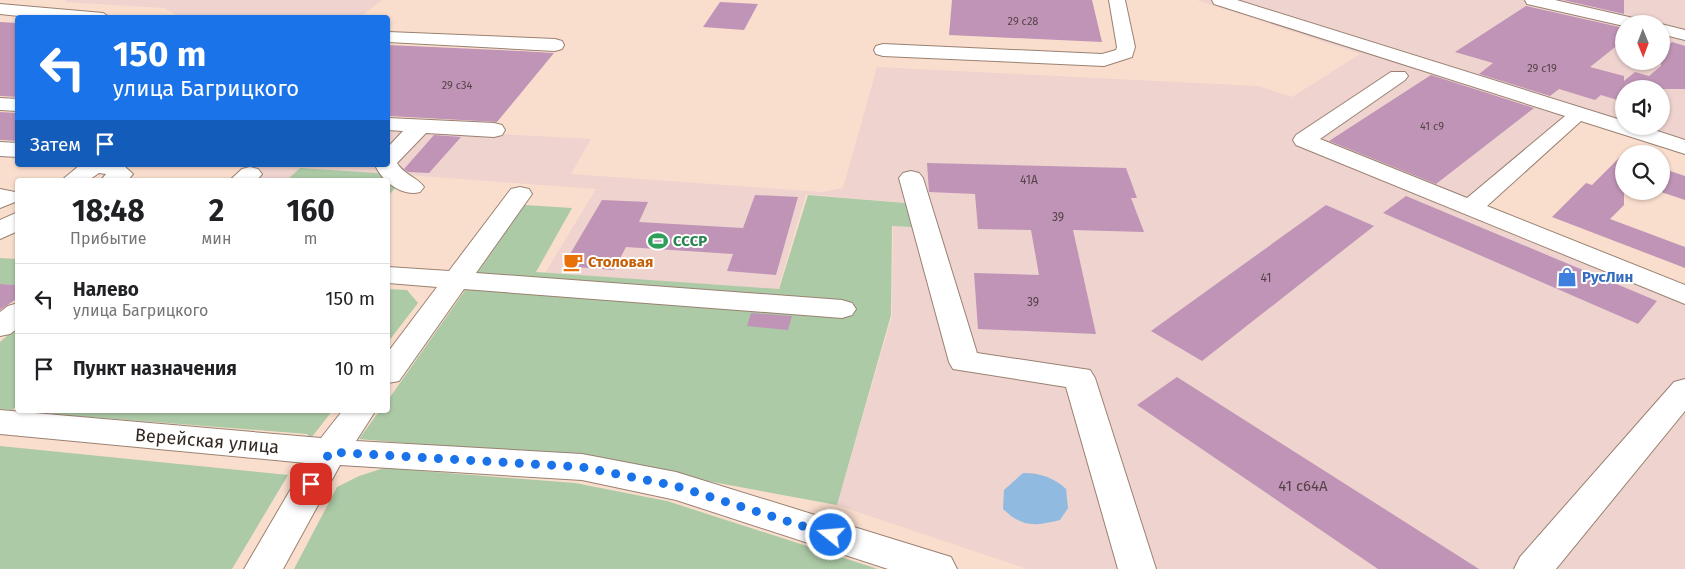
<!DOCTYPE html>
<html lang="ru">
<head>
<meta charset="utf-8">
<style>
  body { margin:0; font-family:"Fira Sans",sans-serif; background:#f2f2f2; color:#202124; height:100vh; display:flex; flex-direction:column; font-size:19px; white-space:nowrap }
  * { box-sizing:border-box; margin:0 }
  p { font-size:16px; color:#757577 }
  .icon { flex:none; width:28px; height:28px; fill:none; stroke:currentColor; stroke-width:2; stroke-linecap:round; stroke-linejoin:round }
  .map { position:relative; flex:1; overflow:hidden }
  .sheet { position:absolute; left:15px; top:178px; width:375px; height:235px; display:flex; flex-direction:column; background:#fff; border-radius:5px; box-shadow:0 1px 4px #0004 }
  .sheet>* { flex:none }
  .top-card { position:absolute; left:15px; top:15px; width:375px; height:152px; border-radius:5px; box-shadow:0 1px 4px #0004; background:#1a73e8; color:#fff; overflow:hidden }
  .needle { width:32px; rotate:179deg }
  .fabs { position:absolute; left:1615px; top:15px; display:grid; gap:10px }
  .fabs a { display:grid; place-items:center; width:55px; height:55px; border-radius:50%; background:#fff; box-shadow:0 1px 4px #0004; font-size:25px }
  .pin { position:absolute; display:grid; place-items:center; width:42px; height:42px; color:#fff; margin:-21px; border-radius:10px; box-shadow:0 2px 8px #0006 }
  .me { position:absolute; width:55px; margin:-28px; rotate:287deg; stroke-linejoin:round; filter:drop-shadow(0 0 4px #0008) }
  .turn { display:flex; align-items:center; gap:18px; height:105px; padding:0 15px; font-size:22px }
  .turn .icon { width:65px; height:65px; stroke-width:2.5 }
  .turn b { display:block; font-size:35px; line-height:42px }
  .then { display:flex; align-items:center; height:48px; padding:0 15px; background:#0003; gap:10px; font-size:19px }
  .eta { display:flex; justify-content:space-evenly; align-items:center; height:85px; text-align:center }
  .eta b { font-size:30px; font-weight:700; line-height:35px }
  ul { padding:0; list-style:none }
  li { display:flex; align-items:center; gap:15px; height:70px; padding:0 15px; border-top:1px solid #e0e0e0 }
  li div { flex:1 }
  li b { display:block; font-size:19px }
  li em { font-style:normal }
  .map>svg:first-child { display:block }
  .industrial { fill:#eed3cf; fill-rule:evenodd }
  .green { fill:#accaa6 }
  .water { fill:#90badf }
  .building { fill:#c094b6 }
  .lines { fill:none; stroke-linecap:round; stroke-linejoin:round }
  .minor-casing { stroke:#9a8171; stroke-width:2 }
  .minor { fill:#fff; fill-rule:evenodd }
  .route { stroke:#1a73e8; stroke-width:9; stroke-dasharray:0 16.2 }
  .labels { text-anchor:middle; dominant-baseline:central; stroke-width:4; stroke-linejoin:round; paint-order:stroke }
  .far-number-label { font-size:11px; fill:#564347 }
  .number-label { font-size:12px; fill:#564347 }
  .leisure-label { font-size:15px; font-weight:bold; fill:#27864d; stroke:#fff; text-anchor:start }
  .food-label { font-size:15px; font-weight:bold; fill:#c56008; stroke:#fff; text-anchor:start }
  .shop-label { font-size:15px; font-weight:bold; fill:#366cbe; stroke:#fff; text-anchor:start }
  .near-number-label { font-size:15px; fill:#564347 }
  .near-street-label { font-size:18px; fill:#332822; stroke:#fff }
</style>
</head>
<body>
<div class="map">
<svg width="1685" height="569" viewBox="0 0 1685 569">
  <rect width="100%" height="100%" fill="#fadecd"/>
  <path class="industrial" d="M67,0H382L359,18L180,17L164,8L64,2Z
    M1197,0H1685V155L1581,120L1464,215L1685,305V569H1027L837,505L892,316L893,226L912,227L918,204L806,194L778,289L545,273L596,189L407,175L388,196V180H234L252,165H388V128L591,139L571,174L822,192L843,188L877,67L1258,86L1292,97L1360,54ZM1624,24H1661V61H1624ZM1624,89H1661V126H1624Z"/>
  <path class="green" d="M300,168L407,175L388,196V180H287Z
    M808,195L917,204L911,227L892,226L891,315L837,505L588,459L359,439L380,410H388V400L525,205L572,208L536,272L779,289Z
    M0,258L17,259V285L0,284Z
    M388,289L407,290L418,303L388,342Z
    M17,312V406L12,410L0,409V342L16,328Z
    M56,410H333L311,438L307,434L52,414Z
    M0,446L288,475L232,569H0Z
    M384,468L575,483L667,501L878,569H294L337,487L359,476Z"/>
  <path class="water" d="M1023,473C1040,473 1053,477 1066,489L1068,508L1060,520C1035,526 1023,528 1003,509L1004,490Z"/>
  <path class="building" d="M952,0H1092L1102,42L949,35Z
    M1563,0H1624V14Z
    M720,2L758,4L744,30L703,27Z
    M1526,6L1624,28V40L1590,67L1624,76V81L1635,72L1649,76L1661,66V51L1672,42L1685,46V89H1624V102L1601,95L1595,100L1559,89L1550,96L1479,74L1493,63L1455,52Z
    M0,22L18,23V97L0,96Z
    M388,45L520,51L554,53L497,122L388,116Z
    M1431,75L1534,108L1436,184L1329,141Z
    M0,112L18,113V141L0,140Z
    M434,135L461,137L429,173L408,172L404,169Z
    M1624,153V205L1610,219L1685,247V268L1552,217L1586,183L1592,185Z
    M927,163L1126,168L1137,198H1131L1144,232L1073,230L1096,334L978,329L974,273L1039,275L1031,230L978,229L975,194L929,192Z
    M1661,168L1685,176V200L1661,192Z
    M755,195L798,197L776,275L727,271L733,254L626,247L614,270L563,266L602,200L648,202L639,222L743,228Z
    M1406,196L1657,301L1638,324L1383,213Z
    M1326,205L1374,226L1202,361L1151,331Z
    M0,284L18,285V298L0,310Z
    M751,313L792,316L788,330L747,326Z
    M1177,377L1479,569H1378L1137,405Z"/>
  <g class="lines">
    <defs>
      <path id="minor" d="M1109,0H1125L1135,47L1132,57L1104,66L883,56L876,54L874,50L876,46L883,44L1102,54L1116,50L1117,47Z
        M1212,0H1237L1624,121V126H1642L1685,140V154L1581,121L1487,206L1685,285V304L1296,145L1293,140L1296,135L1391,72H1405L1408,76L1405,80L1320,139L1467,198L1565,116L1214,4Z
        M1525,0H1555L1642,20L1645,24H1624V26L1527,4Z
        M0,4L103,13L111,18H38L0,14Z
        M1660,24H1661L1685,30V40L1661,34Z
        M388,32L555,39L562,41L564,45L562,49L555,51L388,42Z
        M0,98L18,99V111L0,110Z
        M388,118L494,123L502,125L505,130L502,135L494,137L426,133L397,163C403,174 417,177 424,187L420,192C402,197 382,181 375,165H388V147L403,131L388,130Z
        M0,142L18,143V157L0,156Z
        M80,165H123L133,174L128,180H101L106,174L99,173L89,180H62Z
        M250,167L258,169L262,174L257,180H230L242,169Z
        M911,171L919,173L923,178L977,353L1090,370L1095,378L1156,569H1118L1066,387L953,369L949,362L899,178L903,173Z
        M520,187L529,189L532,194L476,273L842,300L852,303L856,309L852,315L842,318L464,289L399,381L388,383V352L437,287L388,283V267L449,271L511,189Z
        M0,189L15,192L18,196L15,202L0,208Z
        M18,212V231L0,239V220Z
        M18,303V328L10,334L0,336V312L8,306Z
        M1685,379V411L1556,569H1514L1520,557L1674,382Z
        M0,410L321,438L343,410H376L356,441L582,454L676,472L938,553L951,557L957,569H888L676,500L582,480L340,465L283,569H244L306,463L0,434Z"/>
    </defs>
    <use href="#minor" class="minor-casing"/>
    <use href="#minor" class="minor"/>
  </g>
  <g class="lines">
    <path class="route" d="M311,484L330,452L582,467L676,486L831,535"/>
  </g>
  <defs>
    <symbol id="stadium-bare" viewBox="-9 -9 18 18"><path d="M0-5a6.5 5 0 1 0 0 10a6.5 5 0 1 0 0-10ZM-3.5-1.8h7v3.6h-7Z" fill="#2e9e5b" stroke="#fff" stroke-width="2.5" paint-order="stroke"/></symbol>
    <symbol id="cafe-bare" viewBox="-9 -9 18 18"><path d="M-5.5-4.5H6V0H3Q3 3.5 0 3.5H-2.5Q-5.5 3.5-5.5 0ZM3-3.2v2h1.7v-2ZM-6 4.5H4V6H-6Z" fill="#e8710a" stroke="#fff" stroke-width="2.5" paint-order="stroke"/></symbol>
    <symbol id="shop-bare" viewBox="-9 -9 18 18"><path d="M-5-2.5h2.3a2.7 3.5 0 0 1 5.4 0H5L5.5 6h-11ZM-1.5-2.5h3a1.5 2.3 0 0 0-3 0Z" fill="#3f7fe0" stroke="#fff" stroke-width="2.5" paint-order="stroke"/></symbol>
  </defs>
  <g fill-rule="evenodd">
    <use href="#stadium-bare" x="644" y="227" width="28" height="28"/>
    <use href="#cafe-bare" x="559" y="248" width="28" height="28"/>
    <use href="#shop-bare" x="1553" y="263" width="28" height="28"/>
  </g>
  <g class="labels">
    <g class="far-number-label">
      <text x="1023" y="21">29 с28</text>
      <text x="1542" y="68">29 с19</text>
      <text x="457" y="85">29 с34</text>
      <text x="1432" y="126">41 с9</text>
    </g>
    <g class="number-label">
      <text x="1029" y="180">41А</text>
      <text x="1058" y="217">39</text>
      <text x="1266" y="278">41</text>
      <text x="1033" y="302">39</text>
    </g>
    <g class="leisure-label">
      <text x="673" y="241">СССР</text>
    </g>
    <g class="food-label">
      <text x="588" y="262">Столовая</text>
    </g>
    <g class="shop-label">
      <text x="1582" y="277">РусЛин</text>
    </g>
    <g class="near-number-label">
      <text x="1303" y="486">41 с64А</text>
    </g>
    <g class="near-street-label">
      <text transform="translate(207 441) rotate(5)">Верейская улица</text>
    </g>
  </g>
</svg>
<div class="fabs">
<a><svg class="needle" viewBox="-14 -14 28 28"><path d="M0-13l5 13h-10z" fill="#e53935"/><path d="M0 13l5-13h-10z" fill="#757577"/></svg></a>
<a><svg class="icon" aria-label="sound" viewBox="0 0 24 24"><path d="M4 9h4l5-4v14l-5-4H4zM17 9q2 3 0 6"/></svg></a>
<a><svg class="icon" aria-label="search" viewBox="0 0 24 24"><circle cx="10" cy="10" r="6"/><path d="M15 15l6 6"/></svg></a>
</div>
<div class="pin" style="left:311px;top:484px;background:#d93025"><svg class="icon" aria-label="arrive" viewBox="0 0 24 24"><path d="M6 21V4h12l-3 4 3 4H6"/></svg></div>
<svg class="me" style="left:831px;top:535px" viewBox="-20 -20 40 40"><circle r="17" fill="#1a73e8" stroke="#fff" stroke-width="3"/><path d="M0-11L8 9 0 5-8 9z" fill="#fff"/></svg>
<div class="top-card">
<div class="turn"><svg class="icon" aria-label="left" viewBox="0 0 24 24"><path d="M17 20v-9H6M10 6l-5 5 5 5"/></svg><div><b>150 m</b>улица Багрицкого</div></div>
<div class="then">Затем<svg class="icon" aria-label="arrive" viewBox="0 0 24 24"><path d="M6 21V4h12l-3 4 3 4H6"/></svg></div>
</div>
<section class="sheet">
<div class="eta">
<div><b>18:48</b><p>Прибытие</p></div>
<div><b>2</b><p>мин</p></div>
<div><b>160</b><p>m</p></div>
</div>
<ul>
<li><svg class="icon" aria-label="left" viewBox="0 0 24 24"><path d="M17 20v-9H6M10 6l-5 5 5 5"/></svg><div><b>Налево</b><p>улица Багрицкого</p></div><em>150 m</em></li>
<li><svg class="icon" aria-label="arrive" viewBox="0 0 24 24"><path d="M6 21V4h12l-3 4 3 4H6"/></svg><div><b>Пункт назначения</b></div><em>10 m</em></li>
</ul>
</section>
</div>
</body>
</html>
